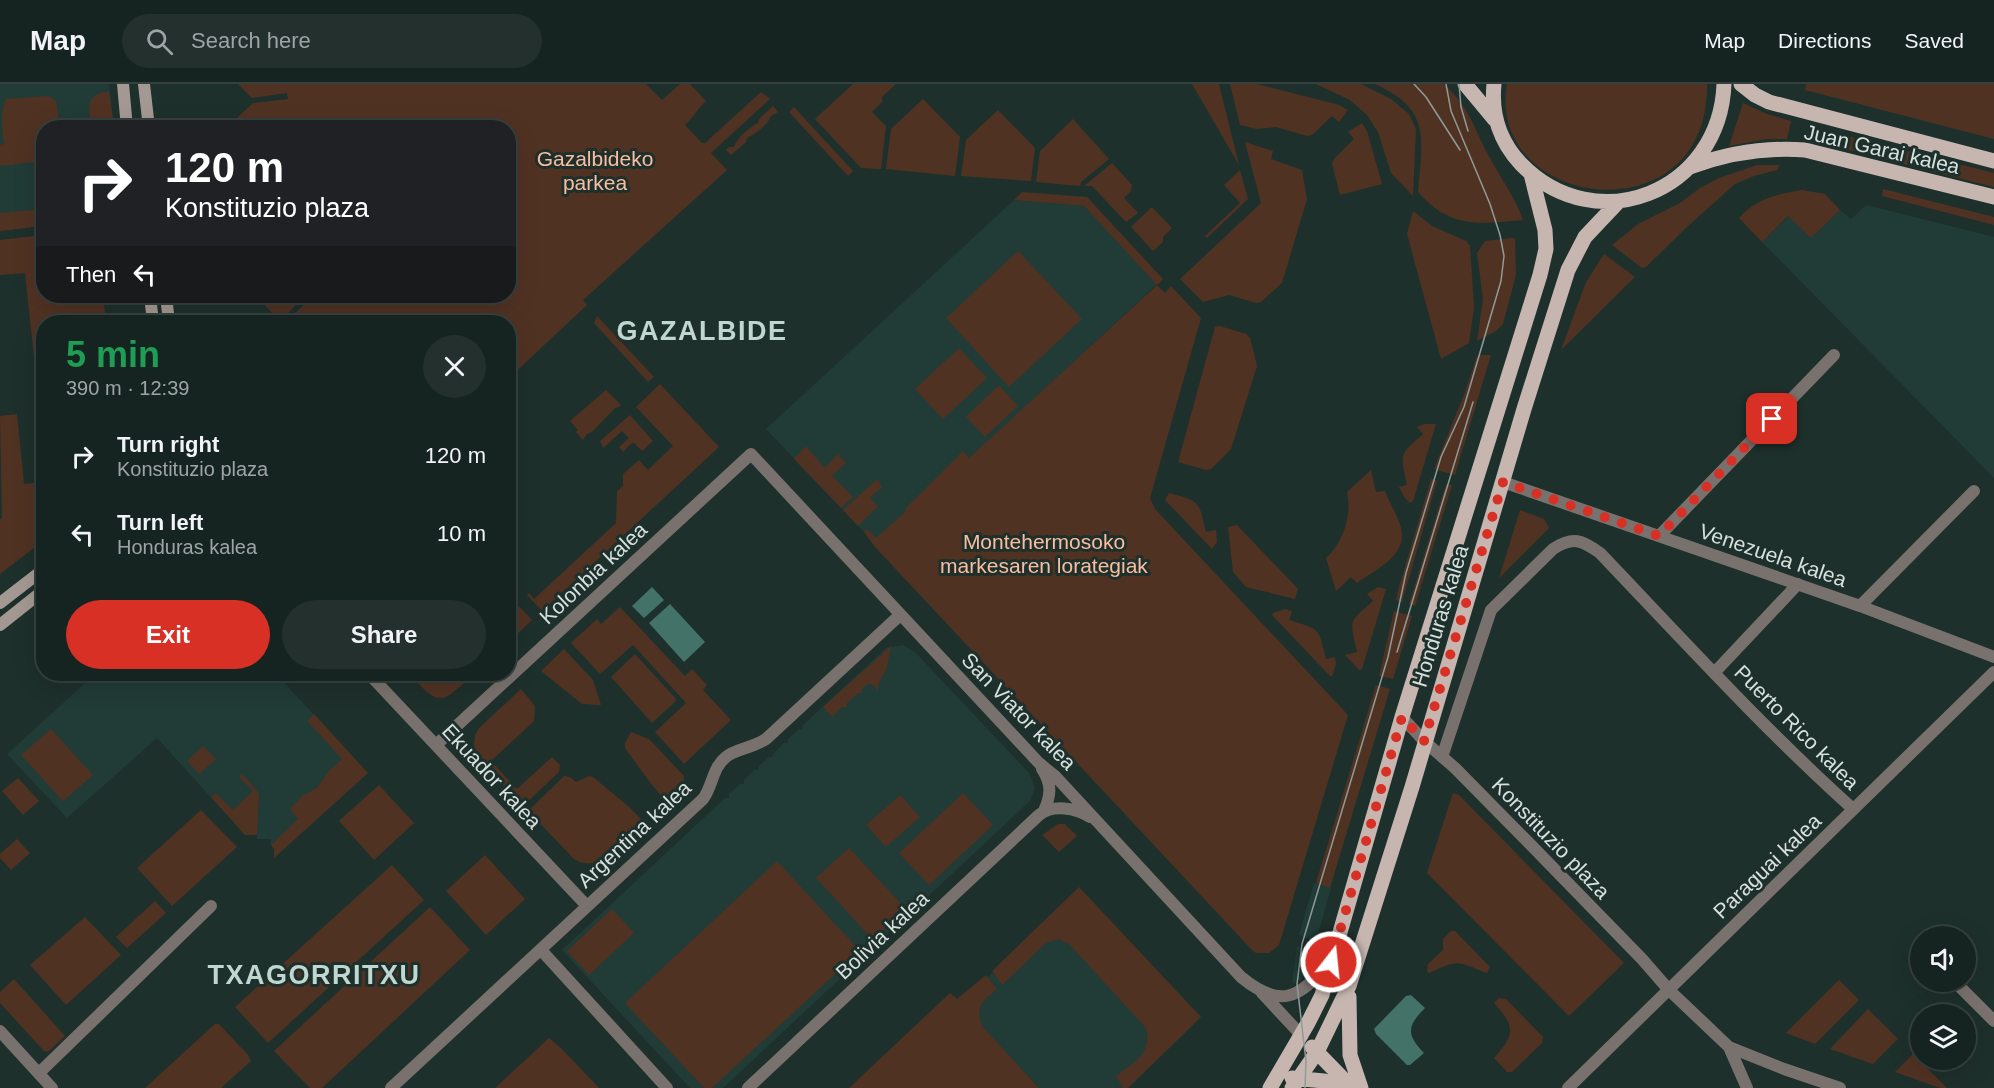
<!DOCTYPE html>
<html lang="en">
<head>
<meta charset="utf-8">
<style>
  body { margin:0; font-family:Arial,sans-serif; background:#23302e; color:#f1f3f6; height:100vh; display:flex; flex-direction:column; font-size:22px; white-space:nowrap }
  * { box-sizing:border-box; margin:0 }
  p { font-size:20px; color:#9ea4a5 }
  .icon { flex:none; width:33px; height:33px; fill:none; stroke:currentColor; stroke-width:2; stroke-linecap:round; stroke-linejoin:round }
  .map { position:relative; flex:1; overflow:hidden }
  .drawer { position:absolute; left:36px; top:231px; width:480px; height:366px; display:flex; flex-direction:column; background:#162421; border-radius:24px; box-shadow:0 6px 24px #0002,0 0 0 2px #35413f }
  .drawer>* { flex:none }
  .guide { position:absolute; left:36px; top:36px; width:480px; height:183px; border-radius:24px; box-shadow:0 6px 24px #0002,0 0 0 2px #35413f; background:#202124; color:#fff; overflow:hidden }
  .buttons { position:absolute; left:1910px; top:842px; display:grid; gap:12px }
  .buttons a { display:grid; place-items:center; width:66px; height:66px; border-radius:50%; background:#162421; box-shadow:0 6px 24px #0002,0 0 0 2px #35413f; font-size:30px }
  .pin { position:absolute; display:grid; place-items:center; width:51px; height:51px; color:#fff; margin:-26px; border-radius:12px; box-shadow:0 3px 9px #0006 }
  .me { position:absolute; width:66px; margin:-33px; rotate:16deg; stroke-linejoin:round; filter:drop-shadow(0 0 4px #0008) }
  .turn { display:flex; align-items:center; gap:21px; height:126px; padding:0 30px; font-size:27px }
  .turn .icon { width:78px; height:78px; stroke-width:2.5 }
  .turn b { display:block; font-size:42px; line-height:51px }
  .then { display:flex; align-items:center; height:57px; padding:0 30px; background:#0003; gap:12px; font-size:22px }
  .round { display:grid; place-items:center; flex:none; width:63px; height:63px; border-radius:32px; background:#23302e }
  .headline { display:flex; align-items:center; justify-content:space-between; height:102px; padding:0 30px }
  h1 { font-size:36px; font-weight:800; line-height:45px; color:#1e9e55 }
  .primary-button { display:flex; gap:12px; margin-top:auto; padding:12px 30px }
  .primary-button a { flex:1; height:69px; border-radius:36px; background:#d93025; color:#fff; font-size:24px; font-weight:800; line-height:69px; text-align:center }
  .primary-button a+a { background:#23302e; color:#f1f3f6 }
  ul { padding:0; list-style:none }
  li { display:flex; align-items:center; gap:18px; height:78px; padding:0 30px }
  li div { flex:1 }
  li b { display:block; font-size:22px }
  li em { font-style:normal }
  header { display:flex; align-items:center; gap:36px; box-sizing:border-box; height:84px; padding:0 30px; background:#162421; border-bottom:2px solid #35413f }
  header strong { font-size:28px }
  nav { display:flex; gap:33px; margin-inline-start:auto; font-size:21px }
  .search { width:420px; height:54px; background:#23302e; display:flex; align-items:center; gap:15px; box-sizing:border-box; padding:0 21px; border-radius:33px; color:#9ea4a5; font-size:22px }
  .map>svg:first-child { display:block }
  .built { fill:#213b36 }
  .green { fill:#503223 }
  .water { fill:#437268 }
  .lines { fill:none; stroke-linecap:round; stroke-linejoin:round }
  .minor { stroke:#79716d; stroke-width:12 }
  .tertiary { stroke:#79716d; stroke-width:12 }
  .secondary { stroke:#a49892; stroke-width:12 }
  .primary { stroke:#c6b6af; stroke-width:15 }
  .tram { stroke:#8e9c99; stroke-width:1.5 }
  .route { stroke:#d93025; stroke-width:10; stroke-dasharray:0 18 }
  .labels { text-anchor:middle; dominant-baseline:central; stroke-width:6; stroke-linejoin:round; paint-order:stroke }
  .street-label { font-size:21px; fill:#d6e1de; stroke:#1e302c }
  .park-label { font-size:21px; fill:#fbbd9e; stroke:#1e302c }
  .district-label { font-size:27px; font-weight:bold; letter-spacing:1.5px; fill:#c0d6d1; stroke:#1e302c }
</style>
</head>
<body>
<header>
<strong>Map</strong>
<div class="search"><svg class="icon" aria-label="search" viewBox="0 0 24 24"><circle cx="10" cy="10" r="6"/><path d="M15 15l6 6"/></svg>Search here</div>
<nav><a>Map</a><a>Directions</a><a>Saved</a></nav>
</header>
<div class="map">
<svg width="1994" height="1004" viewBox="0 0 1994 1004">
  <rect width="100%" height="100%" fill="#1e302c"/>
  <path class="built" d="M0,0H109L114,43L44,44L43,131L0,135Z
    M1014,116L1084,122L1157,200L875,463L862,446L766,345Z
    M1866,121L1994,153V394L1762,158L1789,132L1811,154L1840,126L1851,135Z
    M903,561L915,568L1029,689L1035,703L1031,716L723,1004H690L562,866L725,714H729V710L740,700H744V696L754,686H758L759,682L769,673H772L774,669L784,659H787L788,655L799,645H802L803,641L886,564Z
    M95,590H276L368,689L274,774V765L271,761V755H257V751H245L157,654L67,734L7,670Z
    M1314,799L1331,804L1316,857L1299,851Z
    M1074,813L1193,941L1128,1004H1039L960,919Z
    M1297,862L1313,868L1310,886L1301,895L1292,899Z"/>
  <path class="green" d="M238,0H646L662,16L680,0H690L706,17C697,25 695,32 685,41L702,59H705L761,8L770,15L711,69L727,86L583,216L587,221L509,294L508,238H285L305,220L300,217L280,237L256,212H508V44H226L253,19L288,15L287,9L252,14Z
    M853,0H896L882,13V18L872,28L886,42L881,85L861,84L815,35Z
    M1192,0H1219L1239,81Z
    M1230,0H1257L1339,21L1348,26L1339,38L1332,32L1312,51L1307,52L1276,43L1257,45L1240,41Z
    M1316,0H1361L1391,15L1409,30L1416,45L1413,112L1391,89L1378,48L1367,31L1350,16Z
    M1375,0H1444C1472,26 1473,44 1490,74C1501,95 1515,113 1523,136C1478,140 1451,145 1418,108C1422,54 1432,26 1375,0Z
    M1507,0H1707C1709,156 1485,125 1507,0Z
    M1806,0H1994V55L1805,6Z
    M109,7L114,43H91C89,23 84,11 109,7Z
    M49,12L56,17L60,43L44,44L43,77L0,82V61L4,60C2,47 0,25 6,15Z
    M923,15L960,53L955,92L886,85L891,45Z
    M1743,19L1767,30L1791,37L1787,55H1767L1729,62Z
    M773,22L778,28L771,32C768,41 755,50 747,54L746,58L731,71L726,66L729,63H734C738,53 748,44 758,39L759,35Z
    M794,23L853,87L848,92L789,28Z
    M998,26L1035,64L1031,97L961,92L966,56Z
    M1073,35L1109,75L1081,98L1080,102L1036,98L1040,67Z
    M1362,39L1367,47L1382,100L1340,111L1332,79L1334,75L1354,55L1348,48Z
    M1816,44L1994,89V103L1813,57Z
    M1245,58L1273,67L1271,75L1302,86L1307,115L1282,199L1261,218L1256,219L1229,211L1203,218L1180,195L1261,119Z
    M1112,79L1132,101L1131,107L1124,114L1138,129L1126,138L1092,102H1084Z
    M1757,81H1780L1777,86L1754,92L1735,100L1688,142L1646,183L1642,184L1612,161L1638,140L1680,119L1700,104L1719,94Z
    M1240,86L1248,115L1207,154L1205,152L1240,119L1224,101Z
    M1883,105L1994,133V141L1882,112Z
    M1802,106L1825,110L1840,126L1811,154L1788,132L1762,158L1739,134C1756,115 1777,110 1802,106Z
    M1022,108L1087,113L1163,195L1157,201L1165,209L1171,202L1201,234L1150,414L1155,425L1348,631L1279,861L1269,869H1256L1252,866L875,463L864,448L867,445L876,454L906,427V424L963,367L969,374L1157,201L1084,122L1014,116Z
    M1152,123L1172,144L1163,153V158L1153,167L1131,143Z
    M43,125V142L0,147V129Z
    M1413,127L1432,142L1466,157L1470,162L1474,224L1469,259L1441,275L1407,150Z
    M43,151L44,212H103L106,238H44L43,292L36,293L25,189L0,191V156Z
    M1513,154L1515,155L1516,191L1503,240L1496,247L1477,257L1483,215L1477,169L1485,157Z
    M1018,167L1082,235L1009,303L946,234Z
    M1604,170L1635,193L1561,266L1586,198Z
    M597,232L654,293L648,298L594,239Z
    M1220,242L1246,250L1250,254L1257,282L1231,365L1211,385L1206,386L1178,378L1215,243Z
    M959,264L987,294L943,335L915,305Z
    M1479,271H1491L1455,391L1434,385L1465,308L1477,272Z
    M660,300L719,363L542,527L527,511L529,509L534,515L616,439L617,407L623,402V390L639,376L648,386L673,362L636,323Z
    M999,301L1018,322L985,353L966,333Z
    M606,306L621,321L617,324L616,323L592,348L587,350L583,356L576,348L578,346L570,337Z
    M17,330L24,400L43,398V457L0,490V435L2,434L0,332Z
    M630,331L653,357L642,367L633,358L623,368L619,363L629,354L622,347L603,364L600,357Z
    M1425,340H1436L1413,417L1410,419L1405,414L1399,403L1407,401C1400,368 1399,372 1423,350L1417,343Z
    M806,362L825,384L838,370L846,379L832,392L853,413L841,424L794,375Z
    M1371,386L1376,408L1385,407C1389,418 1402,439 1402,450C1403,474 1373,487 1357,499L1351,493L1336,507L1326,474C1344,458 1352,430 1347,408Z
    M877,395L882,403L870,414L878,422L858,442L843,426Z
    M1431,395L1437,397L1402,518L1396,516L1399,503Z
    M1446,400L1452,401L1415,522L1409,520Z
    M1169,409C1201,418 1198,416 1206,448L1216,446L1217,458L1212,465L1165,416Z
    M1520,426L1544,435L1549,444L1499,494Z
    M1237,441L1298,505L1295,515L1246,503L1233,488L1228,443Z
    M1378,503L1386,505L1362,585L1359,586L1345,571L1357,568C1350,535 1348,539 1373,517L1367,510Z
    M509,512L532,536L509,558Z
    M620,523L685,592L692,585L707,601L703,606L731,636L684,680L655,648L686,619L633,561L600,590L571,559L597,535L601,540Z
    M1285,525L1292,527L1289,536C1321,546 1318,543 1326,575L1335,573L1336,580L1332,592H1330L1272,531L1273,529Z
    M1394,527L1412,532L1393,595L1379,592Z
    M891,562L887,583L878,601V607L872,600H867L862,605V609H858L847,619V623H842L832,633L823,623Z
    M564,565L593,596L601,621L582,620L541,587Z
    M635,570L677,616L652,639L611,593Z
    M409,590H474C441,619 442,625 409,590Z
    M1376,601L1390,605L1330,804L1316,799Z
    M521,605L535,622L534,637L491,677L517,705L552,673L560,681L559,688L523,722L482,678L474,662L475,651L480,643Z
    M314,630L368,689L274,774V765L271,761L298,735L290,725L302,712L317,704L328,688L342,675L307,637Z
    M51,645L93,691L63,717L21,671Z
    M631,648L649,655L684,692V700L666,717L652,701L625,664V659Z
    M203,662L216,675L199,690L187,677Z
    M242,690L259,709L257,751H245L211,713L216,709L233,726L253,707L239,693Z
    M564,692L570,693L576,698L589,692L593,693L628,722L643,737L605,774C594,780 585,782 574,775L528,727Z
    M18,694L39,717L23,731L2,707Z
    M379,701L414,739L374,776L339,737Z
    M963,709L993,741L929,801L899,769Z
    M1453,709L1459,711L1624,879L1569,932L1427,789Z
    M900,711L920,733L886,763L866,741Z
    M201,726L237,763L172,822L137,784Z
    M1058,740H1065L1077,752L1059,768L1042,751Z
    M17,755L30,769L11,786L0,774V770Z
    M849,764L906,825L873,856L816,794Z
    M485,771L525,815L486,851L446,807Z
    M777,777L860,867L712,1004H704L625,919Z
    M392,781L424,816L268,959L235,923Z
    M1079,803L1201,933L1128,1004H1123L1116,992C1134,978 1152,971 1146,944L1069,860L1059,855L1046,859L1002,901L992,887Z
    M155,817L166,829L127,864L116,853Z
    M430,823L470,866L322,1004H310L274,967Z
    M612,825L634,849L589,891L567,867Z
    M85,833L121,871L66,921L30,881Z
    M1451,847H1455L1490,883L1487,889C1457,878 1461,874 1429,889L1427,887L1428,880L1443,866V855Z
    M986,891L997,905C982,917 975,923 982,942L1039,1004H849L950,909L957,915Z
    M14,895L65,952L48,968L44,967L0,919V908Z
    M1839,896L1859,916L1815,960L1786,949Z
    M1499,914L1506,915L1543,953L1542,959L1512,988H1507L1494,974C1515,951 1516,943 1494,919Z
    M1868,925L1898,955L1873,980L1830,965Z
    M215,940H219L248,971L251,977L221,1004H145Z
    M549,954L562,965L599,1004H495Z
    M1913,970L1947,1004H1940L1895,988Z"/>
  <path class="water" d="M652,503L664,516L644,534L632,522Z
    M670,520L705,558L684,578L649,539Z
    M1411,911L1425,924C1407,942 1406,950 1424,969L1410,981H1407L1376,950L1374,945L1406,912Z"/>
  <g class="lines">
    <path class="minor" d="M1659,452L1834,271
      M1860,522L1974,407
      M1714,589L1798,500
      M369,590L587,822
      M1402,633L1424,657L1455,684L1528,758L1642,875L1669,906L1729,963L1784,985L1840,1004
      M436,661L751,370L1039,679L1056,693L1241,893C1280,925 1299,915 1329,879
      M1442,673L1491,526L1553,465C1573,452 1582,456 1600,469C1683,556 1764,645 1853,725
      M1042,685C1052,700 1051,711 1044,727
      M541,866L667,1004
      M1954,897L1994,937
      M1262,909L1302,952
      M0,947L52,1004
      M1729,963L1747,1004
      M39,989L211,822
      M391,1004L703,715C713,702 712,684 726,673C735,665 753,664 766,655L900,531
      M748,1004L1039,731C1053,720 1076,724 1090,733
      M1568,1004L1994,588"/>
    <path class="tertiary" d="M1503,398L1860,522L1994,573"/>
    <path class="secondary" d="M123,0L127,44
      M144,0L149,44
      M150,212L153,238
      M166,212L169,238
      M0,519L44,485
      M0,541L44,506"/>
    <path class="primary" d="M1465,0L1495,36
      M1494,0C1491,30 1500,58 1521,80C1596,157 1720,108 1724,0
      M1741,0L1755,11L1769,18L1994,77
      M1690,83C1728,69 1765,63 1805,66L1994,113
      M1349,913L1350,971L1361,1004
      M1312,963L1352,1004
      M1292,994L1324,997L1347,1004
      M1270,1004L1308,939L1322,911L1402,633L1540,191L1546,165L1545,146L1531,90
      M1292,1004L1317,968L1349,902L1412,703L1524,325L1568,186L1585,153L1619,117"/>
    <path class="tram" d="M1414,0L1426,13L1460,66
      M1459,0L1461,23L1468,47
      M1397,568L1473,318
      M1305,1004L1306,977L1297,900L1302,860L1388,573L1406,489L1441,373L1464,323L1501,197L1504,172L1500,151L1490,120L1451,27L1446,0"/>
  </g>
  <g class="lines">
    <path class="route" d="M1331,878L1402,633L1424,657L1503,398L1659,452L1772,335"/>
  </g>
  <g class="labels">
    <g class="street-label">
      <text transform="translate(1882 65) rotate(13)">Juan Garai kalea</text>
      <text transform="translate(1773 471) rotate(19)">Venezuela kalea</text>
      <text transform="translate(593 489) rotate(-43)">Kolonbia kalea</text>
      <text transform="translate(1440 532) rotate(-73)">Honduras kalea</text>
      <text transform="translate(1019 627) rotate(46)">San Viator kalea</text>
      <text transform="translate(1797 643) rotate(45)">Puerto Rico kalea</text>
      <text transform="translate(492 692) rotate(47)">Ekuador kalea</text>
      <text transform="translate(634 750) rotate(-43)">Argentina kalea</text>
      <text transform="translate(1551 754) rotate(46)">Konstituzio plaza</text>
      <text transform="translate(1767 782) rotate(-44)">Paraguai kalea</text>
      <text transform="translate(882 851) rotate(-43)">Bolivia kalea</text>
    </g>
    <g class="park-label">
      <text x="595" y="74">Gazalbideko<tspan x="595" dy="24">parkea</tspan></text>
      <text x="1044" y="457">Montehermosoko<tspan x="1044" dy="24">markesaren lorategiak</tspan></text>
    </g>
    <g class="district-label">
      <text x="702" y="247">GAZALBIDE</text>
      <text x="314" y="891">TXAGORRITXU</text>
    </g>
  </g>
</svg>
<div class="buttons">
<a><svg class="icon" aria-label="sound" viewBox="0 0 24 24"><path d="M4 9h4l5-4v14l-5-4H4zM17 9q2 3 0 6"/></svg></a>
<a><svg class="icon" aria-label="layers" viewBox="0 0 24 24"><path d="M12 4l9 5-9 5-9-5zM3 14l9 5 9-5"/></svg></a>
</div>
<div class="pin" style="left:1772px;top:335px;background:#d93025"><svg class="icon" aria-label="arrive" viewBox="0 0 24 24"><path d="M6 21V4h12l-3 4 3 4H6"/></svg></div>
<svg class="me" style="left:1331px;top:878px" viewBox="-20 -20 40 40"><circle r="17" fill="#d93025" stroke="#fff" stroke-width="3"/><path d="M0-11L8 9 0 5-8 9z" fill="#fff"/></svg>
<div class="guide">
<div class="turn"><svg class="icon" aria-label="right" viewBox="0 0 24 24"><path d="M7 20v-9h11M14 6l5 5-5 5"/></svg><div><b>120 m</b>Konstituzio plaza</div></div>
<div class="then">Then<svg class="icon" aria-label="left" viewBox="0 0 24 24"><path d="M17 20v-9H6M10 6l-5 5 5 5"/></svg></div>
</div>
<section class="drawer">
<div class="headline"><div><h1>5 min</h1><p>390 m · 12:39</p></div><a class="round"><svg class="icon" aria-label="close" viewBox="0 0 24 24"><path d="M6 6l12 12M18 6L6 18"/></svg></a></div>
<ul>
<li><svg class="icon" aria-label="right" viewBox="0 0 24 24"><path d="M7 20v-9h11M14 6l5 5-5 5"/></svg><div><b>Turn right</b><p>Konstituzio plaza</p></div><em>120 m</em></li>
<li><svg class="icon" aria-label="left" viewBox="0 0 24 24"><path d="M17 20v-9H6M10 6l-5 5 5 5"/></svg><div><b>Turn left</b><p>Honduras kalea</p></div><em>10 m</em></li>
</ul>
<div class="primary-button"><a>Exit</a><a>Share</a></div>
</section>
</div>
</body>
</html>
